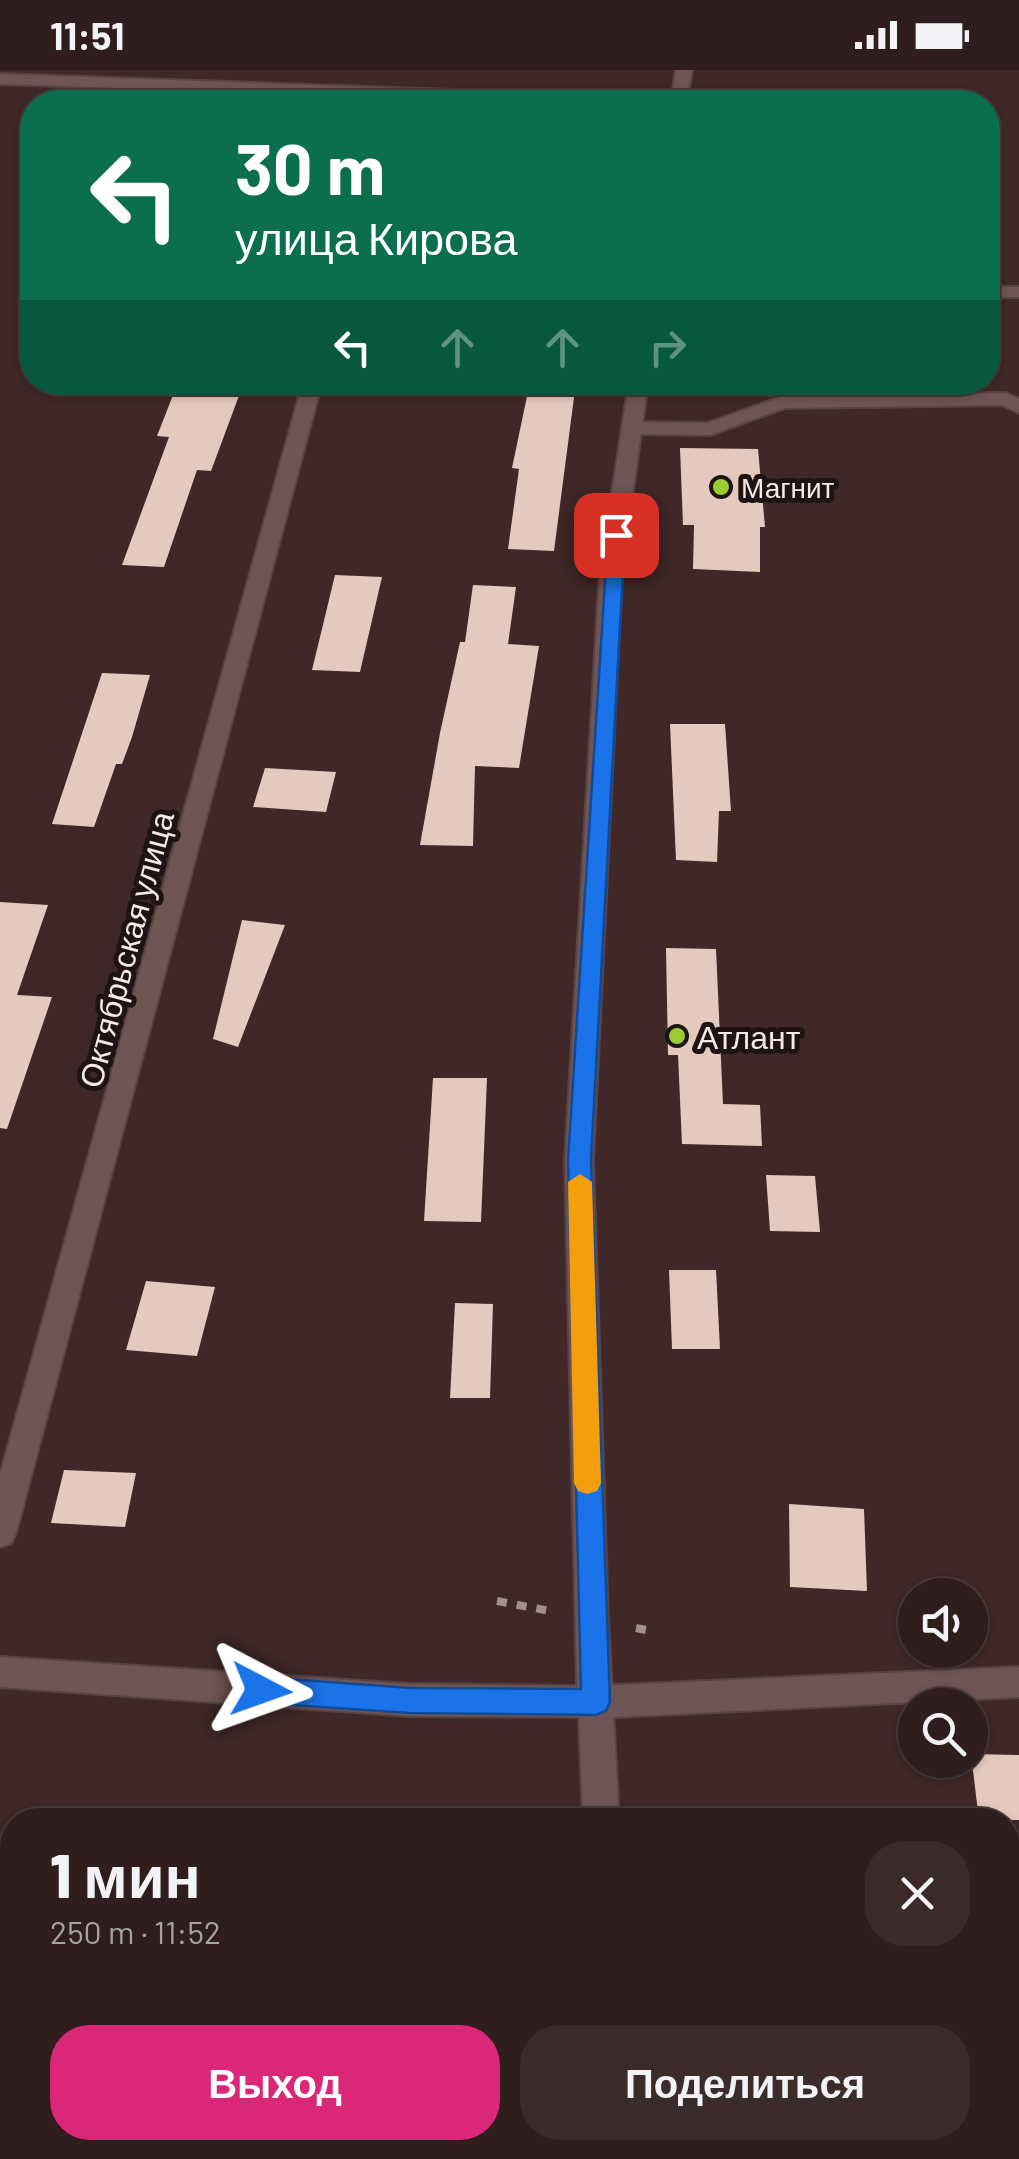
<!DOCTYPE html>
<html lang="ru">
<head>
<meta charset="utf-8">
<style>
  body { margin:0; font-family:Barlow,sans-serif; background:#3b2b2a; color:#f1f3f6; height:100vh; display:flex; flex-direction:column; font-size:38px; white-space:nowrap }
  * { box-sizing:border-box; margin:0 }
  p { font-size:32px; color:#a7a2a4 }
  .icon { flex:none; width:55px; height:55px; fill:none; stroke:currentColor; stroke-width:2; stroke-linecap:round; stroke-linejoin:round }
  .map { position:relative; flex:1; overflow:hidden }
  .sheet { position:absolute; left:0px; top:1738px; width:1020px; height:352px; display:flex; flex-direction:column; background:#2f1e1d; border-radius:40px 40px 0 0; box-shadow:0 2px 8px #0004,0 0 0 2px #4a3c3b }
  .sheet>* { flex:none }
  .banner { position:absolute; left:20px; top:20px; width:980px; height:305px; border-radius:40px; box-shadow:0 2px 8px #0004,0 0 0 2px #4a3c3b; background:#0b6e4f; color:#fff; overflow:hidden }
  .controls { position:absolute; left:898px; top:1508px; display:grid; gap:20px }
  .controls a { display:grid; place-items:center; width:90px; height:90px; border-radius:50%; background:#2f1e1d; box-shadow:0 2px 8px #0004,0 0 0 2px #4a3c3b; font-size:50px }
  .pin { position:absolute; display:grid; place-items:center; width:85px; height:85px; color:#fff; margin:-42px; border-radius:20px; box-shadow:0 5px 15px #0006 }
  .me { position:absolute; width:110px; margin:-55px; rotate:94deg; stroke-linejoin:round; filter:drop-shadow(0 0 8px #0008) }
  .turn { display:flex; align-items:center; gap:35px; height:210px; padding:0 50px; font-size:45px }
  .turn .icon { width:130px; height:130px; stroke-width:2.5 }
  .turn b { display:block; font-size:70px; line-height:85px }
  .lanes { display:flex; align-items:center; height:95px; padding:0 50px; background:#0003; justify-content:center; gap:50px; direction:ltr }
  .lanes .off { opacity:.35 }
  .round { display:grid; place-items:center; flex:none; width:105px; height:105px; border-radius:40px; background:#3b2b2a }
  .overview { display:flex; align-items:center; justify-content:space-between; height:170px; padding:0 50px }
  h1 { font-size:60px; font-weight:800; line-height:75px }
  .cta { display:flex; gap:20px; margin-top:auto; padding:20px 50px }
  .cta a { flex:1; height:115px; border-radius:40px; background:#db2777; color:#fff; font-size:40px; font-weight:800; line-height:115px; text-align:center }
  .cta a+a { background:#3b2b2a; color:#f1f3f6 }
  .status { display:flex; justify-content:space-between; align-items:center; height:70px; padding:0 50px; background:#2f1e1d; direction:ltr }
  .status svg { height:28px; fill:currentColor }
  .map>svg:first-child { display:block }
  .building { fill:#e4c9be }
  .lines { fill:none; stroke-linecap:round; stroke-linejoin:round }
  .service-casing { stroke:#584444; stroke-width:4 }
  .minor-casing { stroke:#584444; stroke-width:4 }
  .tertiary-casing { stroke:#584444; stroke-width:4 }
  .path { stroke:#a28f8e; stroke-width:8; stroke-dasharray:10 10; stroke-linecap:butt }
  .service { fill:#6f5554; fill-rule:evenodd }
  .minor { fill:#6f5554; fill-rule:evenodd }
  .tertiary { fill:#6f5554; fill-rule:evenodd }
  .route { fill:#1a73e8; stroke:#114b97; stroke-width:2.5 }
  .slow { fill:#f59e0b }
  .poi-dot { fill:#9bcb33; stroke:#1e1413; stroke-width:4 }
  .labels { text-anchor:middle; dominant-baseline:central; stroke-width:10; stroke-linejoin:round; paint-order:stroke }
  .far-poi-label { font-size:28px; fill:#f8e8e7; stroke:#1e1413; text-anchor:start }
  .street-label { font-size:32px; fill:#f8e8e7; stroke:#1e1413 }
  .poi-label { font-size:32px; fill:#f8e8e7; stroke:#1e1413; text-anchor:start }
</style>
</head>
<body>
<div class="status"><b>11:51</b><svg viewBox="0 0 49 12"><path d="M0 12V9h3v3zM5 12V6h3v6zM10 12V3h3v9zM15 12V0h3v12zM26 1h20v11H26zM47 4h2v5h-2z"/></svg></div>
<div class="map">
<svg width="1019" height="2089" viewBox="0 0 1019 2089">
  <rect width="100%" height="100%" fill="#3f2827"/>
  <path class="building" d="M530,312H576L554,481L508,479L519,399L512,398Z
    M175,320L240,323L211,401L197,400L164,497L122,495L169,367L157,366Z
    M680,378L758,379L765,457H760V502L693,499L694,455H683Z
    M335,505L382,507L360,602L312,600Z
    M473,515L516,517L508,574L539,576L519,698L475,696L473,776L420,775L440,663L460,572H465Z
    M102,603L150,605L132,667L122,694H116L94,757L52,754Z
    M670,654H725L731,741H719L717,792L676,790Z
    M265,698L336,702L326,742L253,737Z
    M0,832L48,835L17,925L52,927L7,1059L0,1058Z
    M242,850L285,855L238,977L213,969Z
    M666,878L716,879L723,1034L760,1035L762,1076L682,1074L678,985H668Z
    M433,1008H487L481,1152L424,1151Z
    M766,1105L815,1106L820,1162L770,1161Z
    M669,1200H716L720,1279H672Z
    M146,1211L215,1217L197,1286L126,1280Z
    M455,1233L493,1234L490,1328H450Z
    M64,1400L136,1403L125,1457L51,1453Z
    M789,1434L864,1439L867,1521L790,1517Z
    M971,1684L1019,1685V1750H979Z"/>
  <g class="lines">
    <defs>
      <path id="service" d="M1006,323L1019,329V343L1002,335L785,338L710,365L632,364L622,358L632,352L708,353L783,326Z"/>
      <path id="minor" d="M0,4L649,27L657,32H529L0,14Z
        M303,312H322L16,1463L11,1473L0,1477V1405Z
        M1019,1597V1627L596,1648L584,1643L579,1632L584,1621L596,1616Z"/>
      <path id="tertiary" d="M676,0H692L687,32H671Z
        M988,217H1019V227H988Z
        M629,312H648L622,500L593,1090L608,1549L619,1750H583L579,1647L410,1646L0,1617V1587L410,1614L577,1616L565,1090L600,500Z
        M594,2078H633L635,2089H595Z"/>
    </defs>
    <use href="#service" class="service-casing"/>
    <use href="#minor" class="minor-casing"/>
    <use href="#tertiary" class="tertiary-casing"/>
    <path class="path" d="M497,1531L550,1541
      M636,1558L651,1561"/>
    <use href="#service" class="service"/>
    <use href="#minor" class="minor"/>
    <use href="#tertiary" class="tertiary"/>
  </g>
  <path class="route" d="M616,460L625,465L591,1090L610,1632L606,1641L596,1645L410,1643L261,1633L251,1629L247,1620L251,1611L261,1607L410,1618L581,1619L568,1090L608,465Z"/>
  <path class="slow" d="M580,1104L592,1112L601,1413L597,1421L587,1424L578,1421L574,1413L568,1112Z"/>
  <g class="poi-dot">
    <circle cx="721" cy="417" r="10"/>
    <circle cx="677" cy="966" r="10"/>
  </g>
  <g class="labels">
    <g class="far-poi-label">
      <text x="741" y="417">Магнит</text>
    </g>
    <g class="street-label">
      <text transform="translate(125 879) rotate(-75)">Октябрьская улица</text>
    </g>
    <g class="poi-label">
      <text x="697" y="966">Атлант</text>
    </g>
  </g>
</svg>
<div class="controls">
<a><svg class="icon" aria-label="sound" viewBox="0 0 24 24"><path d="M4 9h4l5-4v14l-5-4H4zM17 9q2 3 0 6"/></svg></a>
<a><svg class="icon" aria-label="search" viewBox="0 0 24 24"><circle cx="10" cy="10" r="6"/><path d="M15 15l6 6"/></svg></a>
</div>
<div class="pin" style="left:616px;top:465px;background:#d93025"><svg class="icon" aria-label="arrive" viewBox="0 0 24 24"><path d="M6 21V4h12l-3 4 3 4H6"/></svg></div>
<svg class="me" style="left:261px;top:1620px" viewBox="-20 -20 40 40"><path d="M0-17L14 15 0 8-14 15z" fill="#1a73e8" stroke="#fff" stroke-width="4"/></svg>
<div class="banner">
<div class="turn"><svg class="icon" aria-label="left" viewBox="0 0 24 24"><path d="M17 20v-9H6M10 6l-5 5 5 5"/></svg><div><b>30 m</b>улица Кирова</div></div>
<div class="lanes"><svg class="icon" aria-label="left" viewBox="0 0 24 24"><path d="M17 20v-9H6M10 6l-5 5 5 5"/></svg><svg class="icon off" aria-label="ahead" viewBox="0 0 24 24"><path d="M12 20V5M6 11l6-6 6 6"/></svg><svg class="icon off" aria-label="ahead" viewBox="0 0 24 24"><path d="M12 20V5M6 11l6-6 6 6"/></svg><svg class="icon off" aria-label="right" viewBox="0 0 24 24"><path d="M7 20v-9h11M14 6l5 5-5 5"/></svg></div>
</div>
<section class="sheet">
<div class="overview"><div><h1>1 мин</h1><p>250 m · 11:52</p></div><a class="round"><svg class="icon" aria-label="close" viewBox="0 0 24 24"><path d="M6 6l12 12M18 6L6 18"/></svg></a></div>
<div class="cta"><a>Выход</a><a>Поделиться</a></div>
</section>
</div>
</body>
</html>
